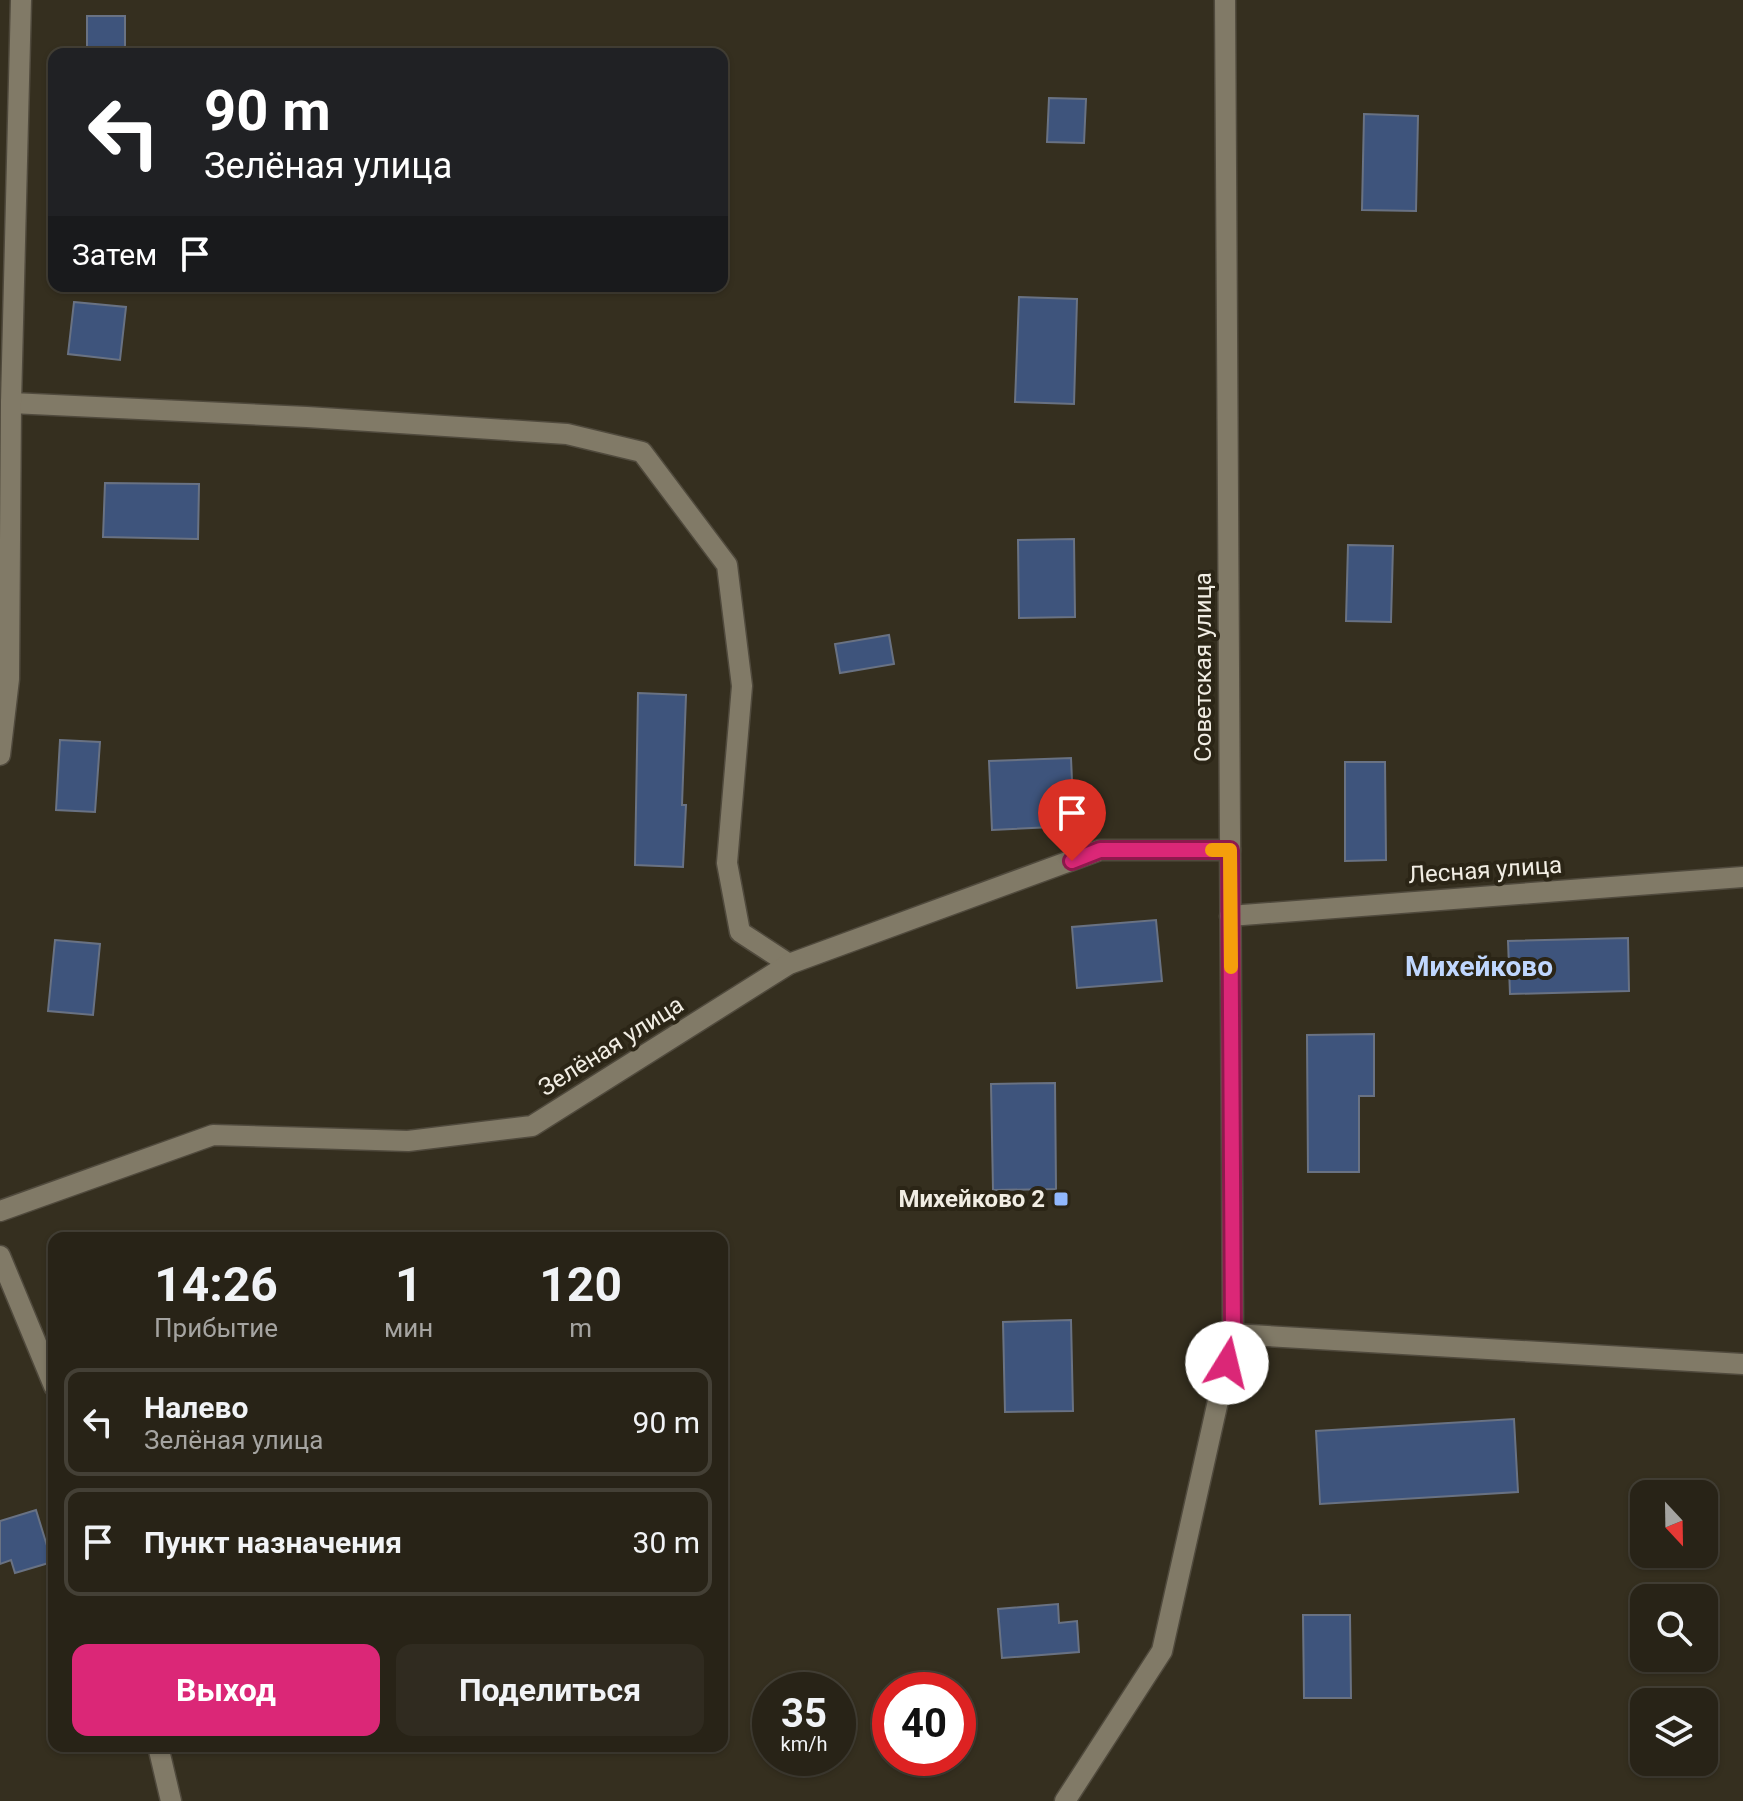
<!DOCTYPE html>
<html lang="ru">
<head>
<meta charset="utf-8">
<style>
  body { margin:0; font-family:Roboto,sans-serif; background:#302b20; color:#f1f3f6; height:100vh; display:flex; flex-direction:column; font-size:30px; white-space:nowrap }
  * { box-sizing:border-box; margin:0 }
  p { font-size:26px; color:#a5a4a1 }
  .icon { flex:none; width:44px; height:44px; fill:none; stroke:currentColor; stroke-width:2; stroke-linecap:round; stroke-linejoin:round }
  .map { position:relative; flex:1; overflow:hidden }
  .sheet { position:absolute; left:48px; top:1232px; width:680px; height:520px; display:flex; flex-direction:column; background:#282317; border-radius:16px; box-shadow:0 2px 6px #0004,0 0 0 2px #444036 }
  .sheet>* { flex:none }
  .banner { position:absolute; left:48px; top:48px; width:680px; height:244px; border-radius:16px; box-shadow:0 2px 6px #0004,0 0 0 2px #444036; background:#202124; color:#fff; overflow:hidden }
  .needle { width:52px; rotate:158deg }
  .buttons { position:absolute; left:1630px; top:1480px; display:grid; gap:16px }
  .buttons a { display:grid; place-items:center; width:88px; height:88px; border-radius:16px; background:#282317; box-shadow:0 2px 6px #0004,0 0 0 2px #444036; font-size:40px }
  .speed { position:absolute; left:752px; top:1672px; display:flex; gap:16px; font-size:40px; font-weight:700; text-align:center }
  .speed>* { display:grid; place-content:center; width:104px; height:104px; border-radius:50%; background:#282317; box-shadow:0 2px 6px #0004,0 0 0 2px #444036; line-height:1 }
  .speed small { font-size:20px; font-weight:400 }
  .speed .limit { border:12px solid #d22; background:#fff; color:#111 }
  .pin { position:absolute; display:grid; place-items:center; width:68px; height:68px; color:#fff; margin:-82px -34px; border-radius:50% 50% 50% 0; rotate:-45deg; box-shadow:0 0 8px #0007 }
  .pin .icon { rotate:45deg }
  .me { position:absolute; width:88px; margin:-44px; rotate:9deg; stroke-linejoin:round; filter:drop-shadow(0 0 6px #0008) }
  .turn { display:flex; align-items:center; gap:28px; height:168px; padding:0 24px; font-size:36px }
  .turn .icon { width:104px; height:104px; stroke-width:2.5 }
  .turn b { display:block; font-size:56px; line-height:68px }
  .then { display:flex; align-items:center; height:76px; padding:0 24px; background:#0003; gap:16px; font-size:30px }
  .eta { display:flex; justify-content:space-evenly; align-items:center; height:136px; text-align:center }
  .eta b { font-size:48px; font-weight:700; line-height:56px }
  .primary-button { display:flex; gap:16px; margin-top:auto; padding:16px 24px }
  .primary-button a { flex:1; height:92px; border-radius:16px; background:#db2777; color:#fff; font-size:32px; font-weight:700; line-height:92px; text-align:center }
  .primary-button a+a { background:#302b20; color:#f1f3f6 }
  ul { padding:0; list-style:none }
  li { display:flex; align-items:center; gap:24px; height:108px; margin:0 16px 12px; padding:0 8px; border:4px solid #444036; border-radius:16px }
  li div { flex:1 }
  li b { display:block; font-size:30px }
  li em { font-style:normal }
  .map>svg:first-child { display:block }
  .building { fill:#3e547c; stroke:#697283; stroke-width:2 }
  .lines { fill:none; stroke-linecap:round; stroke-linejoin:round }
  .lane-casing { stroke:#504a3d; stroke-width:23 }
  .street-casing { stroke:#504a3d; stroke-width:23 }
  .secondary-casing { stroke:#504a3d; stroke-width:23 }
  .lane { stroke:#817a67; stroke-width:20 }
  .street { stroke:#817a67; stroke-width:20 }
  .secondary { stroke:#817a67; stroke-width:20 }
  .route-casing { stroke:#8e194d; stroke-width:20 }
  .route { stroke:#db2777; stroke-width:14 }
  .slow { stroke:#f59e0b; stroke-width:14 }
  .poi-dot { fill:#91b8fd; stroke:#2b2516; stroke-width:3 }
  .labels { text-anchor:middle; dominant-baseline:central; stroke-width:8; stroke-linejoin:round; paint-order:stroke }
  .street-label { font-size:24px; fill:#f1ede3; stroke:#2b2516 }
  .poi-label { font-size:24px; font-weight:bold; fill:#f1ede3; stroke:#2b2516; text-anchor:end }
  .quarter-label { font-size:28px; font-weight:bold; fill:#c0d7fe; stroke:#2b2516 }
</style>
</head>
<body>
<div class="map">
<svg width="1743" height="1801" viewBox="0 0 1743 1801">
  <rect width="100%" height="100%" fill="#352f1f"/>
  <path class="building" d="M87,16H125V54H87Z
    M1049,98L1086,99L1084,143L1047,142Z
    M1364,114L1418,116L1416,211L1362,210Z
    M1019,297L1077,299L1074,404L1015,402Z
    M74,302L126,307L120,360L68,354Z
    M105,483L199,484L198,539L103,537Z
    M1074,539L1075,617L1019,618L1018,540Z
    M1348,545L1393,546L1391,622L1346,621Z
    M889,635L894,664L840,673L835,644Z
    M638,693L686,695L682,805H686L683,867L635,865Z
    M60,740L100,742L95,812L56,810Z
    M1071,758L1074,826L992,830L989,761Z
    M1345,762H1385L1386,860L1345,861Z
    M1156,920L1162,981L1077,988L1072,927Z
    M1628,938L1629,991L1510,994L1508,941Z
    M55,940L100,944L93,1015L48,1011Z
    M1374,1034V1096H1359V1172H1308L1307,1035Z
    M1055,1083L1056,1189L993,1190L991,1084Z
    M1071,1320L1073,1411L1005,1412L1003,1322Z
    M1514,1419L1518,1492L1320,1504L1316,1431Z
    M36,1510L52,1562L15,1573L11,1560L0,1564V1521Z
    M1058,1604L1059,1623L1077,1621L1079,1652L1002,1658L998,1609Z
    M1303,1615H1350L1351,1698H1304Z"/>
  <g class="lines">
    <defs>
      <path id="lane" d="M11,403L307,417L567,434L642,452L727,565L742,686L727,863L740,932L789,964
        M0,1256L54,1386
        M158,1746L171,1801"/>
      <path id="street" d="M0,755L9,679L11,403L21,0
        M1230,916L1743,877
        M0,1211L213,1135L408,1141L532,1126L789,964L1100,850H1230
        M1233,1334L1743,1364"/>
      <path id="secondary" d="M1065,1801L1162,1651L1233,1334L1225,0"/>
    </defs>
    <use href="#lane" class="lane-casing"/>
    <use href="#street" class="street-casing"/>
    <use href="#secondary" class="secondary-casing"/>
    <use href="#lane" class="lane"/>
    <use href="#street" class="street"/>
    <use href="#secondary" class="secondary"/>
  </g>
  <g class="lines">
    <defs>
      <path id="route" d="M1072,861L1100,850H1230L1233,1334L1227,1363"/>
    </defs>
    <use href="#route" class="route-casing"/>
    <use href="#route" class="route"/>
    <path class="slow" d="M1212,850H1230L1231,967"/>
  </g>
  <rect class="poi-dot" x="1053" y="1191" width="16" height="16" rx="4"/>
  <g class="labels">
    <g class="street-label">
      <text transform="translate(1203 667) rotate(-90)">Советская улица</text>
      <text transform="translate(1485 870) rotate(-4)">Лесная улица</text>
      <text transform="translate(611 1046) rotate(-32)">Зелёная улица</text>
    </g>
    <g class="poi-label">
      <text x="1045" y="1199">Михейково 2</text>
    </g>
    <g class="quarter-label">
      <text x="1479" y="966">Михейково</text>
    </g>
  </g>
</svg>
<div class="buttons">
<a><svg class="needle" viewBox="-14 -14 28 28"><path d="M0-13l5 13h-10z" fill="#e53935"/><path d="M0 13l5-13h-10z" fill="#a5a4a1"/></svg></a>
<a><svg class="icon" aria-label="search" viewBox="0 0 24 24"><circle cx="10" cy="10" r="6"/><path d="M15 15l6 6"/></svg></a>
<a><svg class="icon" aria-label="layers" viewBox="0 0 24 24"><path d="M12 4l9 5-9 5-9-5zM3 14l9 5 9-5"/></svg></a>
</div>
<div class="speed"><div>35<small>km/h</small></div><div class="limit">40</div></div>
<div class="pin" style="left:1072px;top:861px;background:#d93025"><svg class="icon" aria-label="arrive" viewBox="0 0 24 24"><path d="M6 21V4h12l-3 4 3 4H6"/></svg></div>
<svg class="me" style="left:1227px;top:1363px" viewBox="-20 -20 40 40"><circle r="19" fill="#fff"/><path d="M0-13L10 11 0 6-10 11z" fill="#db2777"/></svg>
<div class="banner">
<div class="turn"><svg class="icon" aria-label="left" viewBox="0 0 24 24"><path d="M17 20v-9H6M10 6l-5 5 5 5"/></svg><div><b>90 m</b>Зелёная улица</div></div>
<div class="then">Затем<svg class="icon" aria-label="arrive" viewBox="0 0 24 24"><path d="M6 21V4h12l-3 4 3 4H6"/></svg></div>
</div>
<section class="sheet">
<div class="eta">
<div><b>14:26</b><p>Прибытие</p></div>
<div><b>1</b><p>мин</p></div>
<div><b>120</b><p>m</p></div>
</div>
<ul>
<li><svg class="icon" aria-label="left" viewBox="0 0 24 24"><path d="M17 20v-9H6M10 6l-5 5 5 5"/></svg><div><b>Налево</b><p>Зелёная улица</p></div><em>90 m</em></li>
<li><svg class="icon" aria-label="arrive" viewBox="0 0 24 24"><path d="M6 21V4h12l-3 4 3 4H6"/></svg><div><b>Пункт назначения</b></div><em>30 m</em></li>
</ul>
<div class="primary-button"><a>Выход</a><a>Поделиться</a></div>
</section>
</div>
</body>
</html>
